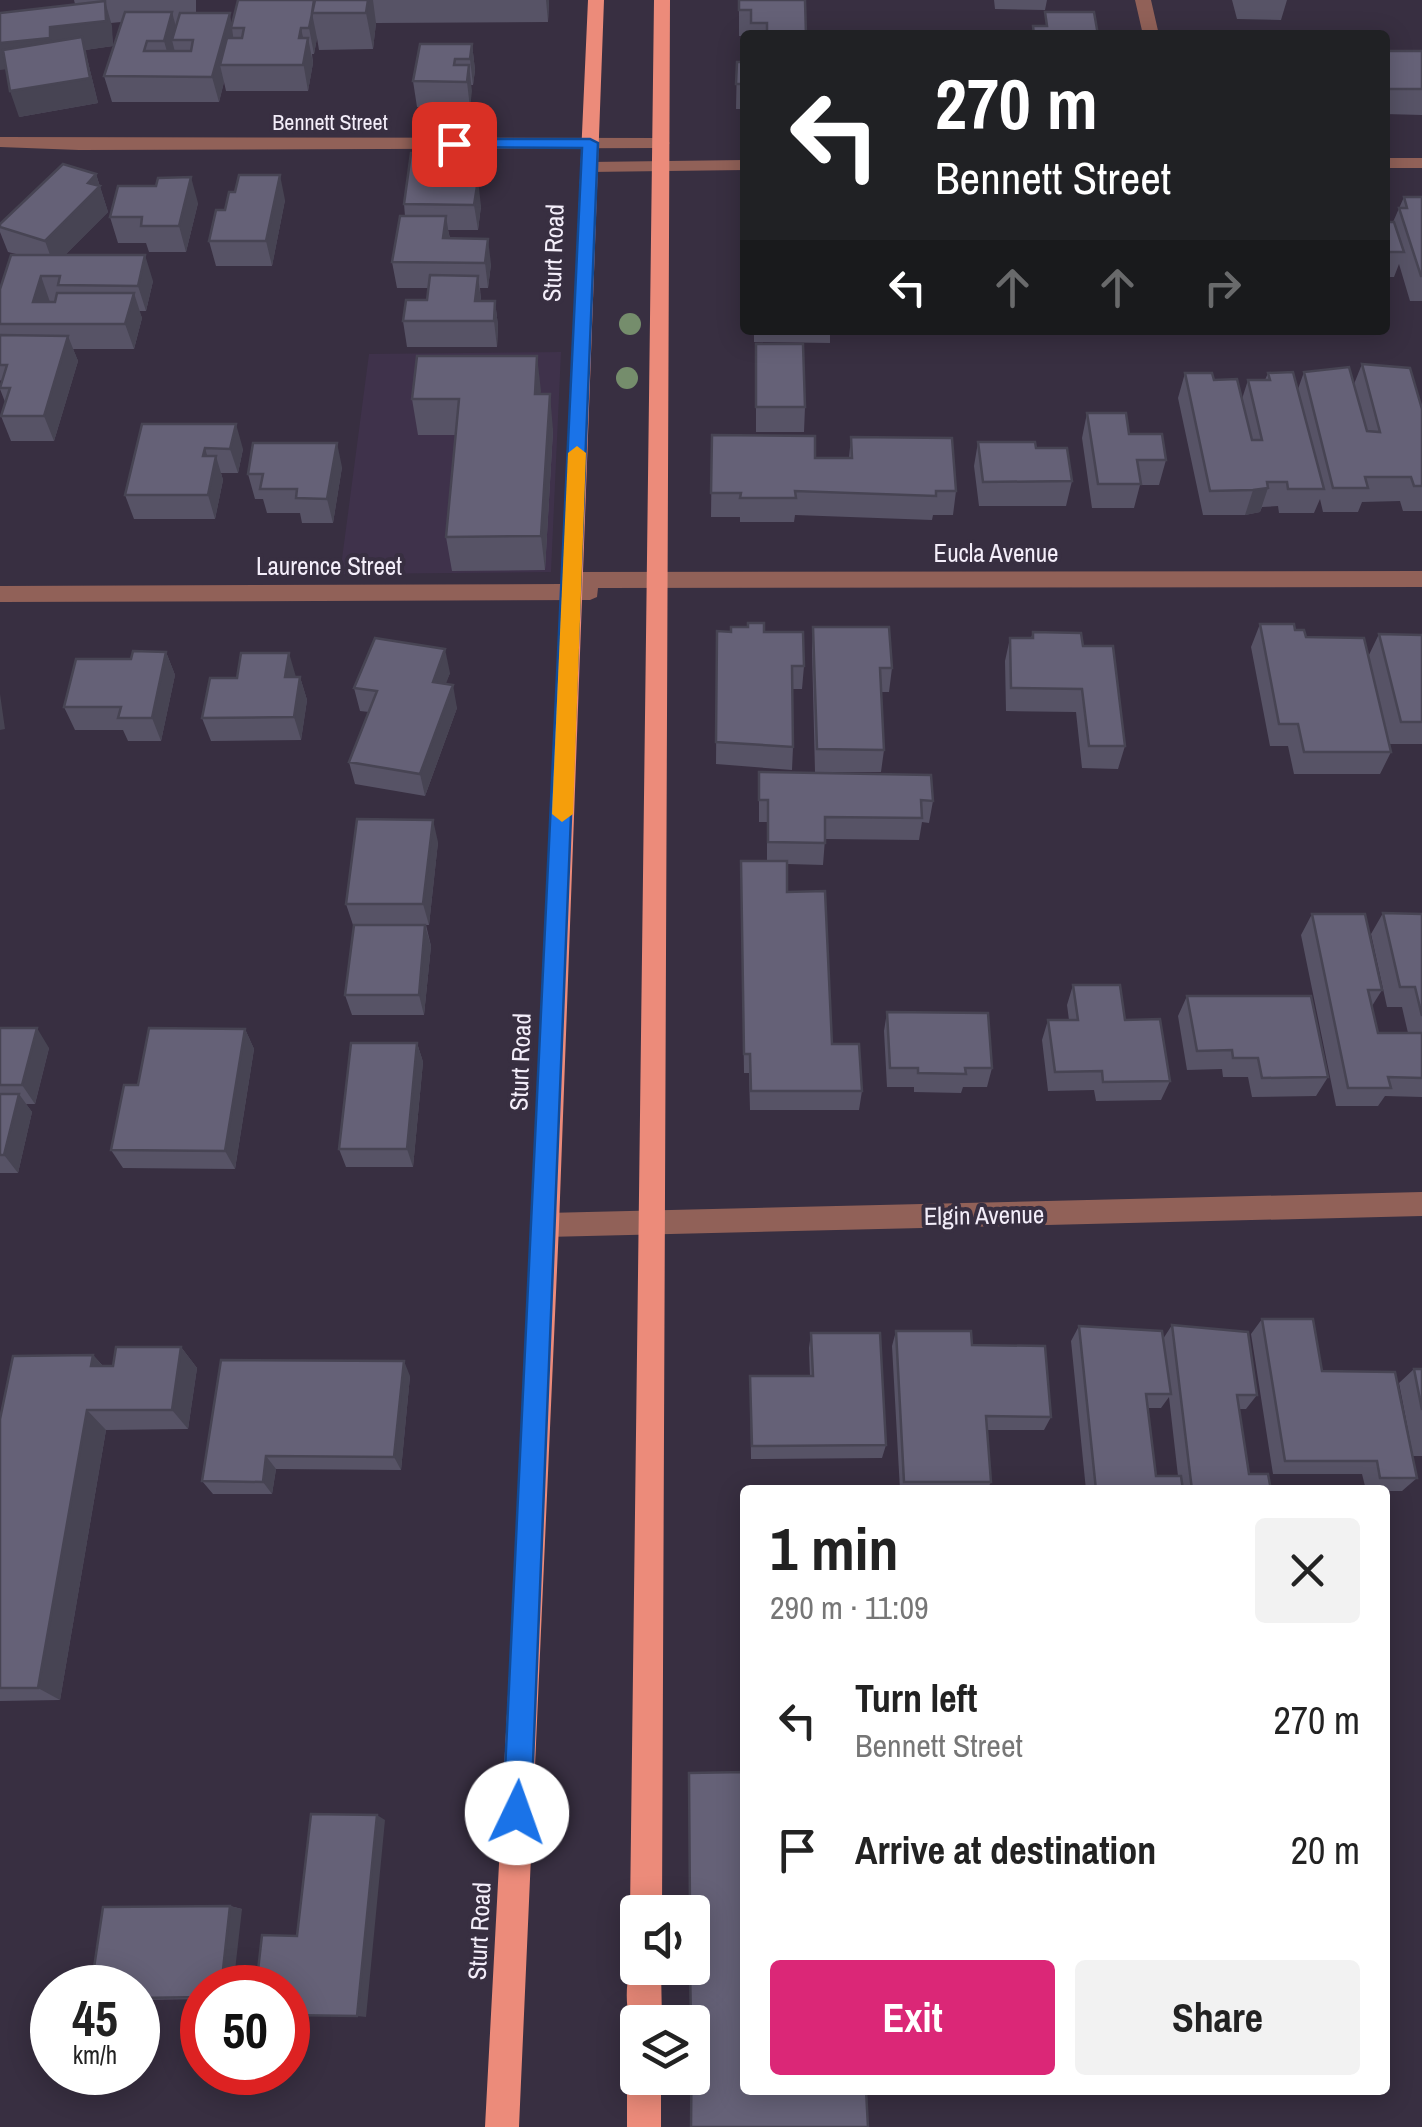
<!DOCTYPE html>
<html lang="en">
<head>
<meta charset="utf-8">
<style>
  body { margin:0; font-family:"Archivo Narrow",sans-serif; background:#f2f2f2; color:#222; height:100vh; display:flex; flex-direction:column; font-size:38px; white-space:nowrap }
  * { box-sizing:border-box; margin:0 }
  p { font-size:32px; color:#767676 }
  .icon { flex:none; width:55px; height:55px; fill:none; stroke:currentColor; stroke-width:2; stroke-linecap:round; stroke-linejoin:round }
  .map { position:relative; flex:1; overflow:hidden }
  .side { position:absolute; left:740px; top:1485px; width:650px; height:610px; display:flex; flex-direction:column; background:#fff; border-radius:10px; box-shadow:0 5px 25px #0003 }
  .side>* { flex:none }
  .guide { position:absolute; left:740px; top:30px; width:650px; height:305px; border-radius:10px; box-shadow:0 5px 25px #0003; background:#202124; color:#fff; overflow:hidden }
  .controls { position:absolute; left:620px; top:1895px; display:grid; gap:20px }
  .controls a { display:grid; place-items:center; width:90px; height:90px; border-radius:10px; background:#fff; box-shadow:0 5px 25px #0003; font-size:50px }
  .speed { position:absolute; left:30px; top:1965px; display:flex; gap:20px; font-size:50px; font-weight:700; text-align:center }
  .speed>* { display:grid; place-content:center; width:130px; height:130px; border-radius:50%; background:#fff; box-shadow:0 5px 25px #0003; line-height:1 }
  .speed small { font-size:25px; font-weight:400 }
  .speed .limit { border:15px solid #d22; background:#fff; color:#111 }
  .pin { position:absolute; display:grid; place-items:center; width:85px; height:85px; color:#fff; margin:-42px; border-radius:20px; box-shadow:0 5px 15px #0006 }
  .me { position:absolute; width:110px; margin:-55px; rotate:3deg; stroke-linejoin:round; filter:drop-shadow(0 0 8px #0008) }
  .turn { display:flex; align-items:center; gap:35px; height:210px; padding:0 30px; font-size:45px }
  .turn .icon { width:130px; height:130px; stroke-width:2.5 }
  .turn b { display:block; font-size:70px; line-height:85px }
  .lanes { display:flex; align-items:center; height:95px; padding:0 30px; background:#0003; justify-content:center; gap:50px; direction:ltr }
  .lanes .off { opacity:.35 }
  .round { display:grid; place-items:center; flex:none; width:105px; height:105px; border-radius:10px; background:#f2f2f2 }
  .summary { display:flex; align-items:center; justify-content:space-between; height:170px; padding:0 30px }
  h1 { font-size:60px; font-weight:700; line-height:75px }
  .button { display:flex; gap:20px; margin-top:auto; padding:20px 30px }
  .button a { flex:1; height:115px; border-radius:10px; background:#db2777; color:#fff; font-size:40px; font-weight:700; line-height:115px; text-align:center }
  .button a+a { background:#f2f2f2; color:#222 }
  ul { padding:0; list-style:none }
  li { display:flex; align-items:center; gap:30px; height:130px; padding:0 30px }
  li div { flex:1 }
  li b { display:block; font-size:38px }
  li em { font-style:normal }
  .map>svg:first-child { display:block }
  .built { fill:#3f324b }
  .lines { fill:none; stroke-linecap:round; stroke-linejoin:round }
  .minor { fill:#916158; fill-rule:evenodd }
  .major { fill:#ec8b7a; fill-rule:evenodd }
  .tree { fill:#758d6c }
  .wall { fill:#575366; fill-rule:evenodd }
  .shaded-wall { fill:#474453 }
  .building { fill:#656177; stroke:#474453; stroke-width:2.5 }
  .route { fill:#1a73e8; stroke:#114b97; stroke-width:2.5 }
  .slow { fill:#f59e0b }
  .labels { text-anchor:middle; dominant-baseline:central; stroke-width:8; stroke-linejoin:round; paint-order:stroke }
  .far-street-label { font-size:22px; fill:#f3edf9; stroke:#382f41 }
  .street-label { font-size:25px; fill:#f3edf9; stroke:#382f41 }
</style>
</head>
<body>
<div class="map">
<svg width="1422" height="2127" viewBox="0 0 1422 2127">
  <rect width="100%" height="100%" fill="#382f41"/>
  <path class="built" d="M561,352L551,572L340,574L369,354Z"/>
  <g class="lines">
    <path class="minor" d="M1135,0H1151L1159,35H1143Z
      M0,137L661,138L670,143L661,148L79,150L0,147Z
      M1385,158H1422V168H1385Z
      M745,160V170L589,172L580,167L589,162Z
      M1422,571V587L598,588L597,597L590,600L0,602V586L562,584L563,575L570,572Z
      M1422,1192V1216L546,1237L537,1234L533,1225L537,1216L546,1213Z"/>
    <path class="major" d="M588,0H604L559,1225L519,2127H485L533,1225Z
      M654,0H670L662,1912H638V1925L630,1912Z
      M638,1955V1968H661L662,2022H638V2035C623,2021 623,1970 638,1955Z
      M638,2064V2078H661V2127H627V2078L632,2066Z"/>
  </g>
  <g class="tree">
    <circle cx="630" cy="324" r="11"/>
    <circle cx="627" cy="378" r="11"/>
  </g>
  <path class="wall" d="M74,0H196V13L232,23L238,0H549L548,22L376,23L373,49L319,50L317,38L314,54H312L313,63L308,91H226L224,82L219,102H112L104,76L121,22L111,23L113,46L85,50L98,103L19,117L75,4Z
    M739,0L806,35L739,36Z
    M994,0H1047L1045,10L995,9Z
    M1232,0H1287L1281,20L1237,19Z
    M472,44L475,70L473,85H471L470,108L417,107L413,81Z
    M1385,51H1422V115L1385,114Z
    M737,62H745V109H736Z
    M96,174L108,212L65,255L153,281L146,311H139L142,318L134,349H73L78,361L54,441H11L1,416L5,402L0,389L2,382L0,380V289L20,255L8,252L0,232V224Z
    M464,180L481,206L478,230H448L450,238L491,264L488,288H480L481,301H495L498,326L497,347H407L403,321L427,300L428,288H397L392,262L405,216L404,204Z
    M1404,197H1422V301H1410L1399,264L1394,277H1385V222H1393Z
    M285,200L272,266H216L209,241L225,210Z
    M198,203L186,252H149L146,243H118L110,217Z
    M754,330H830V343L754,342Z
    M756,344L805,407L804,432H756Z
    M1362,364L1422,409V511H1403L1400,501L1362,502L1358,512H1323L1320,499L1314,513H1279L1278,506L1262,507L1260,512L1245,515H1203L1178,398L1185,373L1214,380L1242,399L1248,380H1265L1268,373L1298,389L1304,372L1354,384Z
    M540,394L553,430L545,570L452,571L446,537L456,435H418L412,399Z
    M1087,413L1166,460L1159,485H1140L1134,508H1092L1082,438Z
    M142,424L243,449L238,473H221L223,480L215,519H134L125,495Z
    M712,435L815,458H849L851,437L956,491L953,515H933L932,520L795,515L794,522H740V517H711Z
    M978,442L1036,448L1072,481L1066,506H979L974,466Z
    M342,467L333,523H302L300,513H267L263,499H255L248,474Z
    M1260,624L1295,630L1306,637L1368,657L1379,634L1422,635V744H1390L1391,752L1380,774H1294L1288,746H1270L1251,647Z
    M813,627L892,668L889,692H881L884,750L881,772H815L812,650Z
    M717,631L764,632L804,666L802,689H793V747L792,770L716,764Z
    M1033,632L1083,646L1125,746L1118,769L1082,768L1076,712L1006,711L1005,661L1010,638H1031Z
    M166,652L175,675L161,741H128L123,730H75L64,707L131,659Z
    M450,673L445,684L457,708L425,796L355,784L349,762L369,712L360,711L354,688Z
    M296,677H300L307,700L301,740L211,741L202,718Z
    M759,772L933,801L929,823L922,822L919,840L825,839L823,865L787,864V892L832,1044L862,1091L859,1110H750L749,1073H744L741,861H767V822H759Z
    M438,842L429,925H426L431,946L424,1015H352L345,995L379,925H353L346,904Z
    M1383,913L1422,914V1097L1385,1096L1378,1106H1336L1301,935L1312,914L1382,990L1372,1006L1378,1033H1408L1402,1007H1387L1371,934Z
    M1073,985L1125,1020L1170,1081L1161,1100L1096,1101L1094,1090L1048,1091L1042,1040L1048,1020H1069L1067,1005Z
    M1187,996L1328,1077L1316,1096L1252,1097L1248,1077H1223L1222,1069L1187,1070L1178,1016Z
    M887,1012L992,1068L987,1087H963L961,1093L914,1092V1087H887L884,1031Z
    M0,1028L49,1048L35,1104H26L32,1112L18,1173H0Z
    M245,1029L254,1049L235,1169L123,1168L111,1150L138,1085Z
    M417,1043L423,1062L413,1167H346L339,1149Z
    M1262,1319L1322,1371L1417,1478L1402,1491H1385L1366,1490L1362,1474H1273L1251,1334Z
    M1172,1325L1257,1395L1246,1409H1239L1249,1474L1271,1490H1086L1071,1341L1079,1326L1163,1339ZM1169,1397L1178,1476H1156L1148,1408H1161Z
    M896,1331L972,1345L1051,1417L1044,1430H987L991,1482L987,1490H900L892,1346Z
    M811,1333L886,1445L882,1458L751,1459L750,1376H810L809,1348Z
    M181,1347L197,1368L188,1429L106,1430L60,1700L0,1701V1419L93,1355L103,1366H113Z
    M1414,1369H1422V1456H1413L1399,1383Z
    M410,1376L401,1470L276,1469L272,1494H213L202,1481Z
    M230,1906L242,1909L202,1988V1999L138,2000V1988Z"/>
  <path class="shaded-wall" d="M368,0H373L376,23L373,49L366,13Z
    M546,0H549L548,22Z
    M105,1L112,26L113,46L85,50L98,103L19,117L10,91L59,63L0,70V43L50,27Z
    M172,12L179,38L172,40L175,52L171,66L164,41Z
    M230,13L234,43L220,65L224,82L219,102L212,77Z
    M312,13L317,38L314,54L309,28Z
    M301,28L306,51L308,38L313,63L308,91L299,38Z
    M472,44L475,70L473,85L470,59Z
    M469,65L472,91L470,108L467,82Z
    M461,153L464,179L460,206L457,180Z
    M96,174L108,212L54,266L45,241L88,183Z
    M280,175L285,200L272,266L266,241Z
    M191,177L198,203L186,252L179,226Z
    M478,180L481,206L478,230L474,205Z
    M446,216L450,241L447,264L443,238Z
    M488,239L491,264L488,288L485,263Z
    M145,255L153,281L146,311L138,286Z
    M41,276L50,302H33Z
    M478,276L481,301H475Z
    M134,293L142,318L134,349L125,324Z
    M495,301L498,326L497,347L494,321Z
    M68,336L78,361L54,441L44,416Z
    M537,356L541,391L538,430L535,394Z
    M550,394L553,430L545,570L541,536Z
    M236,424L243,449L238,473L230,449Z
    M337,443L342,467L333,523L327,499Z
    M205,448L212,472L216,456L223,480L215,519L208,495L203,456Z
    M1268,488L1260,512L1245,515L1253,490Z
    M445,649L450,673L438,705L433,682Z
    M166,652L175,675L161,741L152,718Z
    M289,653L296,677H285Z
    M300,677L307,700L301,740L294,717Z
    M453,685L457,708L425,796L420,774Z
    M0,694L5,729L0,730Z
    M433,820L438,842L429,925L423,904Z
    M425,925L431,946L424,1015L419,995Z
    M37,1028L49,1048L35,1104L22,1085Z
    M245,1029L254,1049L235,1169L225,1151Z
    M417,1043L423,1062L413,1167L407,1149Z
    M19,1094L32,1112L18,1173L4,1155Z
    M181,1347L197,1368L188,1429L172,1410Z
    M93,1355L112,1376L91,1366Z
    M404,1361L410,1376L401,1470L394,1457Z
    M87,1410L106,1430L60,1700L38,1688Z
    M266,1456L276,1469L272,1494L263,1482Z
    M377,1815L385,1820L366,2017L357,2016Z
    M230,1906L242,1909L233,1988H221Z"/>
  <path class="building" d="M238,0H315L309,28H301L299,38H308L303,65H220L227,38H242L244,28H231Z
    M314,0H368L366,13H312Z
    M739,0H805L806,35H767V23H751V10H739Z
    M105,1L106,21L50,27V38L0,43V13Z
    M125,12H172L164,41H147L144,51H191L193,40H172L180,13H230L212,77L104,76Z
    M1045,12H1094L1098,35H1034L1033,26H1047Z
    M82,37L90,78L10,91L3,50Z
    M420,44H472L470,59H455L454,65H469L467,82L413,81Z
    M1385,51H1422V89H1387L1385,83Z
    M737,62H745V84H736Z
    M411,153H461L457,180H478L474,205L404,204Z
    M63,164L96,174L88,183L100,186L45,241L0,227V224Z
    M239,175H280L266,241H209L216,210H225L229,192H235Z
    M191,177L179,226H141L142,217H110L118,186H156L158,178Z
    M1404,197H1422V276H1421L1399,208H1407Z
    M400,216H446L443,238L488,239L485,263L392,262Z
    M1385,222H1394L1404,252H1385Z
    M11,255H145L138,286L58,285L60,276H41L33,302H55L57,293H134L125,324H0V289Z
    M430,275L478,276L475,301H495L494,321H403L406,300H427Z
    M0,335L68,336L44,416H1L10,388H0L7,365H0Z
    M756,344H803L805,407H756Z
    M417,356H537L535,394H550L541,536L446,537L459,399H412Z
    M1362,364L1410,368L1422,409V486H1414L1411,477H1365L1368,488H1333L1304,372L1349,367L1367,431L1380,432Z
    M1293,372L1324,489H1288L1287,482H1267L1268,488L1253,490L1210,491L1185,373H1212L1214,380L1237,379L1252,440H1262L1248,380H1270L1268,373Z
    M1087,413H1126L1129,434H1162L1166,460H1137L1141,484H1098Z
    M142,424H236L230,449L205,448L203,456H216L208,495H125Z
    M712,435L815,436V458H852L851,437L952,438L956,491H936V496L795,491L796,498H740L741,493H711Z
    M978,442H1035L1036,448H1067L1072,481L983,482Z
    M253,443H337L327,499L296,498L297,489H260L263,474H248Z
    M748,623H764V632H803L804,666H792L793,747L716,742L717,631L731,632V627H748Z
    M1260,624H1294L1295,630H1304L1306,637L1364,638L1391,752H1304L1298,724H1279Z
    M813,627H889L892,668H880L884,750L817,749Z
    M1033,632L1081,633L1083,646H1113L1125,746H1089L1082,689L1011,688L1010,638H1033Z
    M1379,634L1422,635V722H1401Z
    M375,638L445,649L433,682L453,685L420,774L349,762L377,691L354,688Z
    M133,651L166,652L152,718H118L121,707H64L76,659H131Z
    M241,653H289L285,677H300L294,717L202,718L210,678H237Z
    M759,772L931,775L933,801L921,800L922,818L825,817V843L768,842V800H759Z
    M357,819L433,820L423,904H346Z
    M741,861H787V892L825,891L832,1044H859L862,1091H751L750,1054H744Z
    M1383,913L1422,914V1016L1415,987H1400Z
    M1312,914H1365L1382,990H1368L1378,1033H1422V1078L1388,1077L1391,1088H1348Z
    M354,925H425L419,995H345Z
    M1073,985H1120L1125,1020L1160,1019L1170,1081L1103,1082L1102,1071L1055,1072L1048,1020H1078Z
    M1187,996H1311L1328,1077L1262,1078L1258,1058H1233L1232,1050L1197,1051Z
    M887,1012L988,1013L992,1068H965L966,1074L918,1073V1068H890Z
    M0,1028H37L22,1085H0Z
    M149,1028L245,1029L225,1151L111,1150L124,1085H138Z
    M351,1043H417L407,1149H339Z
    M0,1094H19L4,1155H0Z
    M1262,1319H1313L1322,1371L1395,1372L1417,1478H1380L1377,1461H1285Z
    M1172,1325L1248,1332L1257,1395H1237L1249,1474H1268L1271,1490H1192Z
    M1079,1326L1162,1331L1171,1394H1146L1156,1476H1181L1183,1490H1096Z
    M896,1331H971L972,1345L1045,1346L1051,1417L986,1416L991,1482H904Z
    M811,1333H880L886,1445L752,1446L750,1376H813Z
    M116,1347H181L172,1410H87L38,1688H0V1419L13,1356L93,1355L91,1366H113Z
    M221,1360L404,1361L394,1457L266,1456L263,1482L202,1481Z
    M1414,1369H1422V1410Z
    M745,1772V2090H866L868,2127H691L692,2022H691L690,1968H692V1912H690L689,1773Z
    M311,1814L377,1815L357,2016L288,2015V1988H256L262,1935L297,1936Z
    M230,1906L221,1988H202V1997L138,1998V1988H91L103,1907Z"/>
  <path class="route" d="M454,139H590L598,143L531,1813L527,1823L517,1827L507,1823L503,1813L582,148L448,147L446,144Z"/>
  <path class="slow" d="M577,446L586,453L573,814L562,822L552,814L568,453Z"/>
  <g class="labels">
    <g class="far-street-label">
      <text x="330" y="122">Bennett Street</text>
    </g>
    <g class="street-label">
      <text transform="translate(553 253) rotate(-88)">Sturt Road</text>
      <text x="996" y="553">Eucla Avenue</text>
      <text x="329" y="566">Laurence Street</text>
      <text transform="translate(520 1062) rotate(-88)">Sturt Road</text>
      <text transform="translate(984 1215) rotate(-1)">Elgin Avenue</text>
      <text transform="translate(479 1931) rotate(-87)">Sturt Road</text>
    </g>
  </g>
</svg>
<div class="controls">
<a><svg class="icon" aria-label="sound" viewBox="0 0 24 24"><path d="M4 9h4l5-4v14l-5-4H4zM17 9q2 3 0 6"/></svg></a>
<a><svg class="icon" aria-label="layers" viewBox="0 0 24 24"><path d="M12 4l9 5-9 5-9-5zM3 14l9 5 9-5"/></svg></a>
</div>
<div class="speed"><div>45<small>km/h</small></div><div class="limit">50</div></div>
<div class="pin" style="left:454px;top:144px;background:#d93025"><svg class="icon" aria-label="arrive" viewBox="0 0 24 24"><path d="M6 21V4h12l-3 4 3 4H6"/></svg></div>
<svg class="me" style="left:517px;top:1813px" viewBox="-20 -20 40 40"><circle r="19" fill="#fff"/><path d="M0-13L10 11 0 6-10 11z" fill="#1a73e8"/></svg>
<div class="guide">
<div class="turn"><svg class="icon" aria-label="left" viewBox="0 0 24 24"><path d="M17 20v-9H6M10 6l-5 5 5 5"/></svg><div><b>270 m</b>Bennett Street</div></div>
<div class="lanes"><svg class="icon" aria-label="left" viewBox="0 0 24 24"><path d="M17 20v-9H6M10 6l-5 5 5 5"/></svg><svg class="icon off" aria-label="ahead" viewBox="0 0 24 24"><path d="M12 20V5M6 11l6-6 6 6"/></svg><svg class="icon off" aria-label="ahead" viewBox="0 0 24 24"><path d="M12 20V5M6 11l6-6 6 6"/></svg><svg class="icon off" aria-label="right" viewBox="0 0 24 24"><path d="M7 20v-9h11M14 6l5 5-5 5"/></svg></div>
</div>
<section class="side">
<div class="summary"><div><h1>1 min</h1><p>290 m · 11:09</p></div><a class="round"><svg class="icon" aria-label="close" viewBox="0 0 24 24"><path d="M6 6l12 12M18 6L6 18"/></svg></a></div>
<ul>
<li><svg class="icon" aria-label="left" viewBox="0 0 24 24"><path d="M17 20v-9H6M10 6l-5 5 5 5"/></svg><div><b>Turn left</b><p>Bennett Street</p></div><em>270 m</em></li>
<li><svg class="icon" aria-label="arrive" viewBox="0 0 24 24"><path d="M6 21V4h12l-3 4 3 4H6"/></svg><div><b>Arrive at destination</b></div><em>20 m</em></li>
</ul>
<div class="button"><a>Exit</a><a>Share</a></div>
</section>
</div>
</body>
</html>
